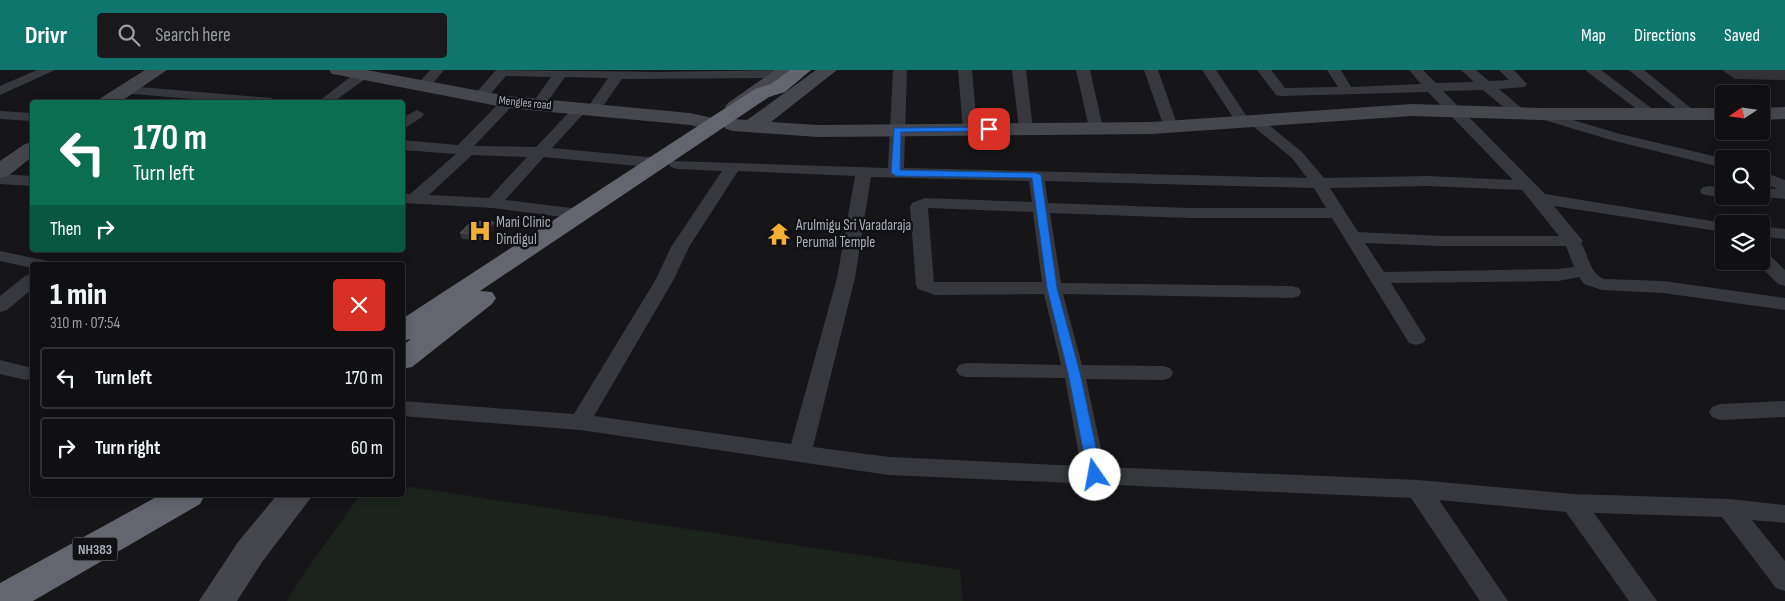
<!DOCTYPE html>
<html lang="en">
<head>
<meta charset="utf-8">
<style>
  body { margin:0; font-family:"Sofia Sans Condensed",sans-serif; background:#19191b; color:#f1f3f6; height:100vh; display:flex; flex-direction:column; font-size:19px; white-space:nowrap }
  * { box-sizing:border-box; margin:0 }
  p { font-size:16px; color:#9c9d9f }
  .icon { flex:none; width:28px; height:28px; fill:none; stroke:currentColor; stroke-width:2; stroke-linecap:round; stroke-linejoin:round }
  .map { position:relative; flex:1; overflow:hidden }
  .drawer { position:absolute; left:30px; top:192px; width:375px; height:235px; display:flex; flex-direction:column; background:#101012; border-radius:5px; box-shadow:0 2px 12px #0003,0 0 0 1px #303032 }
  .drawer>* { flex:none }
  .banner { position:absolute; left:30px; top:30px; width:375px; height:152px; border-radius:5px; box-shadow:0 2px 12px #0003,0 0 0 1px #303032; background:#0b6e4f; color:#fff; overflow:hidden }
  .needle { width:32px; rotate:257deg }
  .tools { position:absolute; left:1715px; top:15px; display:grid; gap:10px }
  .tools a { display:grid; place-items:center; width:55px; height:55px; border-radius:5px; background:#101012; box-shadow:0 2px 12px #0003,0 0 0 1px #303032; font-size:25px }
  .pin { position:absolute; display:grid; place-items:center; width:42px; height:42px; color:#fff; margin:-21px; border-radius:10px; box-shadow:0 2px 8px #0006 }
  .me { position:absolute; width:55px; margin:-28px; rotate:348deg; stroke-linejoin:round; filter:drop-shadow(0 0 4px #0008) }
  .turn { display:flex; align-items:center; gap:18px; height:105px; padding:0 20px; font-size:22px }
  .turn .icon { width:65px; height:65px; stroke-width:2.5 }
  .turn b { display:block; font-size:35px; line-height:42px }
  .then { display:flex; align-items:center; height:48px; padding:0 20px; background:#0003; gap:10px; font-size:19px }
  .round { display:grid; place-items:center; flex:none; width:52px; height:52px; border-radius:5px; background:#19191b }
  .headline { display:flex; align-items:center; justify-content:space-between; height:85px; padding:0 20px }
  h1 { font-size:30px; font-weight:800; line-height:38px }
  ul { padding:0; list-style:none }
  li { display:flex; align-items:center; gap:15px; height:62px; margin:0 10px 8px; padding:0 10px; border:2px solid #303032; border-radius:5px }
  li div { flex:1 }
  li b { display:block; font-size:19px }
  li em { font-style:normal }
  header { display:flex; align-items:center; gap:30px; box-sizing:border-box; height:70px; padding:0 25px; background:#0f766e; color:#fff }
  header strong { font-size:24px }
  nav { display:flex; gap:28px; margin-inline-start:auto; font-size:18px }
  .search { width:350px; height:45px; background:#19191b; display:flex; align-items:center; gap:12px; box-sizing:border-box; padding:0 18px; border-radius:5px; color:#9c9d9f; font-size:19px }
  .map>svg:first-child { display:block }
  .green { fill:#1c231d }
  .lines { fill:none; stroke-linecap:round; stroke-linejoin:round }
  .street { fill:#37383d; fill-rule:evenodd }
  .secondary { fill:#45474d; fill-rule:evenodd }
  .highway { fill:#63666e; fill-rule:evenodd }
  .wall { fill:#323236 }
  .shaded-wall { fill:#212124 }
  .building { fill:#3f3f44; stroke:#4f5156 }
  .route { fill:#1a73e8; stroke:#114b97 }
  .labels { text-anchor:middle; dominant-baseline:central; stroke-width:5; stroke-linejoin:round; paint-order:stroke }
  .far-street-label { font-size:12px; fill:#a8adb8; stroke:#111113 }
  .shield { fill:#111113; stroke:#7b7e86; stroke-width:1 }
  .shield-label { font-size:14px; font-weight:bold; fill:#a8adb8 }
  .poi-label { font-size:15px; fill:#a8adb8; stroke:#111113; text-anchor:start }
</style>
</head>
<body>
<header>
<strong>Drivr</strong>
<div class="search"><svg class="icon" aria-label="search" viewBox="0 0 24 24"><circle cx="10" cy="10" r="6"/><path d="M15 15l6 6"/></svg>Search here</div>
<nav><a>Map</a><a>Directions</a><a>Saved</a></nav>
</header>
<div class="map">
<svg width="1785" height="531" viewBox="0 0 1785 531">
  <rect width="100%" height="100%" fill="#161618"/>
  <path class="green" d="M403,416L960,500L963,531H287L300,509L360,425H402Z"/>
  <g class="lines">
    <path class="street" d="M37,0H55L0,25V16Z
      M363,0L370,4L368,7L333,32H318L358,1Z
      M430,0H444L429,18H419L417,15Z
      M496,0L661,2L781,0L788,4L781,8L622,9L598,43L593,44L586,41L552,78L658,88L666,93L664,96L658,98L544,87L505,130L579,139L585,140L587,144L585,148L579,149L493,138L402,133V123L410,124L456,84L402,80V70L458,75L503,29H513L515,32L513,35L474,76L536,77L576,35L581,34L588,37L608,8L565,7L543,38L538,39L531,35L551,7L506,6L485,30H475L473,27L475,24ZM472,85L527,87L489,128L429,125Z
      M893,0H907L904,98L1307,108L1292,88L1249,53L1243,56L1238,55L1202,0H1216L1249,50L1255,47L1260,48L1302,82L1324,108L1427,106L1513,110L1428,22L1281,26L1276,25L1257,0H1271L1285,18L1338,17L1327,0H1341L1351,17L1421,14L1409,0H1423L1436,13L1474,12L1461,0H1476L1489,11L1509,10L1499,0H1514L1527,14L1525,17L1499,19L1524,40L1526,43L1524,46H1514L1483,20L1443,21L1545,124L1730,154H1724V162L1554,136L1583,171L1581,173C1589,185 1589,203 1604,209L1663,211L1785,228V240L1663,223L1602,220L1584,214L1579,207L1558,211L1391,213L1426,269L1423,273L1416,275L1409,273L1332,148H1189L1050,143L1061,213L1292,216L1299,218L1301,222L1299,226L1292,228L1063,224L1082,295L1163,296L1170,298L1173,303L1170,308L1163,310L1086,309L1105,397L1418,410L1573,424L1729,429L1785,435V453L1752,450L1785,491V521L1776,518L1722,447L1594,443L1657,531H1629L1566,442L1439,430L1508,531H1480L1411,428L889,405L580,360L402,346V331L574,344L656,209L671,177L722,101L677,99L671,97L669,94L671,91L888,98ZM738,101L855,106L837,208L791,374L594,346L674,209L689,177ZM871,107L1029,111L1032,132L925,128L912,133L910,137L916,215L918,219L935,225L1044,224L1061,295L966,293L959,295L956,300L959,305L966,307L1065,308L1081,396L889,387L813,377L855,208ZM1045,111L1314,118L1326,138H1189L1048,133ZM1427,116L1522,120L1559,166H1441L1358,162L1330,118ZM928,138L1033,142L1042,212H934ZM1365,173L1441,176H1566L1574,197L1558,199L1384,202Z
      M958,0H972L977,59L970,63L963,59Z
      M1012,0H1026L1033,59L1031,62H1021L1019,59Z
      M1076,0H1090L1103,58L1101,61L1096,62L1089,58Z
      M1144,0H1158L1178,57L1176,60H1166L1164,57Z
      M1585,0H1601L1659,44L1652,48L1647,47Z
      M1629,0H1644L1698,44L1691,48L1686,47Z
      M127,16L271,28L278,32H227L122,23L120,20L122,17Z
      M417,40L424,44L422,47L402,60V48Z
      M1539,40L1620,64L1726,89H1724V98L1611,70L1534,47L1532,44L1534,41Z
      M0,41L32,43V51L0,49Z
      M1761,101L1785,110V129L1755,126H1761V118L1778,119L1761,112Z
      M0,104L32,106V116L0,114Z
      M1708,116L1724,117V126H1727C1719,128 1710,126 1702,124L1700,121L1702,118Z
      M1761,156L1785,159V169L1761,166Z
      M0,181L48,191L51,195H32V198L0,191Z
      M1761,182L1767,183L1785,200V216L1778,214L1755,191H1761Z
      M32,204V219L7,240L0,242V226L25,206Z
      M0,290L32,298V308L26,310L0,304Z
      M1785,331V347L1720,350L1712,347L1709,342L1712,337L1720,334Z"/>
    <path class="secondary" d="M145,0H167L120,32H98L101,28Z
      M329,0H367L508,26L690,43L721,50L724,54L733,49L747,50L816,0H837L771,52L818,55L1151,52L1412,34L1539,38H1724V50H1539L1412,46L1151,64L818,67L733,61L726,59L723,55L714,60L690,55L508,38L338,5L332,4Z
      M775,0H796L742,41H728L725,37L728,33Z
      M1785,37V49L1761,50V38Z
      M32,72V87L8,106L0,108V91L25,74Z
      M277,425H313L262,492L237,531H199L238,472Z"/>
    <path class="highway" d="M790,0H811L785,22L769,27L480,221L492,222L496,228L492,234L412,297L402,299V276L411,269L402,271V249L707,50L755,19L771,14Z
      M160,425H205L200,434L33,531H0V513Z"/>
  </g>
  <path class="wall" d="M1722,0H1785V10L1735,9Z
    M494,152L495,158L485,171L462,169L460,163Z"/>
  <path class="shaded-wall" d="M494,152L495,158L485,171L483,165Z"/>
  <path class="building" d="M472,151L494,152L483,165L460,163Z"/>
  <path class="route" d="M989,57L993,59L992,61L901,62L900,100L1036,103L1041,105L1057,218L1080,303L1102,405L1100,408L1095,410L1088,405L1068,303L1047,218L1032,108L896,106L891,103L894,58Z"/>
  <defs>
    <symbol id="hospital-bare" viewBox="-9 -9 18 18"><path d="M-5-5h3v3.5h4V-5h3V5h-3V1.5h-4V5h-3Z" fill="#f2b134" stroke="#111113" stroke-width="2.5" paint-order="stroke"/></symbol>
    <symbol id="temple-bare" viewBox="-9 -9 18 18"><path d="M0-6L5-2H3V0L6.5 2.5H4V6H1.5V3h-3V6H-4V2.5H-6.5L-3 0V-2H-5Z" fill="#f2b134" stroke="#111113" stroke-width="2.5" paint-order="stroke"/></symbol>
  </defs>
  <g fill-rule="evenodd">
    <use href="#hospital-bare" x="464" y="145" width="32" height="32"/>
    <use href="#temple-bare" x="763" y="148" width="32" height="32"/>
  </g>
  <g class="labels">
    <g class="far-street-label">
      <text transform="translate(525 33) rotate(6)">Mengles road</text>
    </g>
    <rect class="shield" x="72.5" y="467.5" width="45" height="23" rx="4"/>
    <g class="shield-label">
      <text x="95" y="479">NH383</text>
    </g>
    <g class="poi-label">
      <text x="496" y="152">Mani Clinic<tspan x="496" dy="17">Dindigul</tspan></text>
      <text x="796" y="155">Arulmigu Sri Varadaraja<tspan x="796" dy="17">Perumal Temple</tspan></text>
    </g>
  </g>
</svg>
<div class="tools">
<a><svg class="needle" viewBox="-14 -14 28 28"><path d="M0-13l5 13h-10z" fill="#e53935"/><path d="M0 13l5-13h-10z" fill="#9c9d9f"/></svg></a>
<a><svg class="icon" aria-label="search" viewBox="0 0 24 24"><circle cx="10" cy="10" r="6"/><path d="M15 15l6 6"/></svg></a>
<a><svg class="icon" aria-label="layers" viewBox="0 0 24 24"><path d="M12 4l9 5-9 5-9-5zM3 14l9 5 9-5"/></svg></a>
</div>
<div class="pin" style="left:989px;top:59px;background:#d93025"><svg class="icon" aria-label="arrive" viewBox="0 0 24 24"><path d="M6 21V4h12l-3 4 3 4H6"/></svg></div>
<svg class="me" style="left:1095px;top:405px" viewBox="-20 -20 40 40"><circle r="19" fill="#fff"/><path d="M0-13L10 11 0 6-10 11z" fill="#1a73e8"/></svg>
<div class="banner">
<div class="turn"><svg class="icon" aria-label="left" viewBox="0 0 24 24"><path d="M17 20v-9H6M10 6l-5 5 5 5"/></svg><div><b>170 m</b>Turn left</div></div>
<div class="then">Then<svg class="icon" aria-label="right" viewBox="0 0 24 24"><path d="M7 20v-9h11M14 6l5 5-5 5"/></svg></div>
</div>
<section class="drawer">
<div class="headline"><div><h1>1 min</h1><p>310 m · 07:54</p></div><a class="round" style="background:#d93025;color:#fff"><svg class="icon" aria-label="close" viewBox="0 0 24 24"><path d="M6 6l12 12M18 6L6 18"/></svg></a></div>
<ul>
<li><svg class="icon" aria-label="left" viewBox="0 0 24 24"><path d="M17 20v-9H6M10 6l-5 5 5 5"/></svg><div><b>Turn left</b></div><em>170 m</em></li>
<li><svg class="icon" aria-label="right" viewBox="0 0 24 24"><path d="M7 20v-9h11M14 6l5 5-5 5"/></svg><div><b>Turn right</b></div><em>60 m</em></li>
</ul>
</section>
</div>
</body>
</html>
